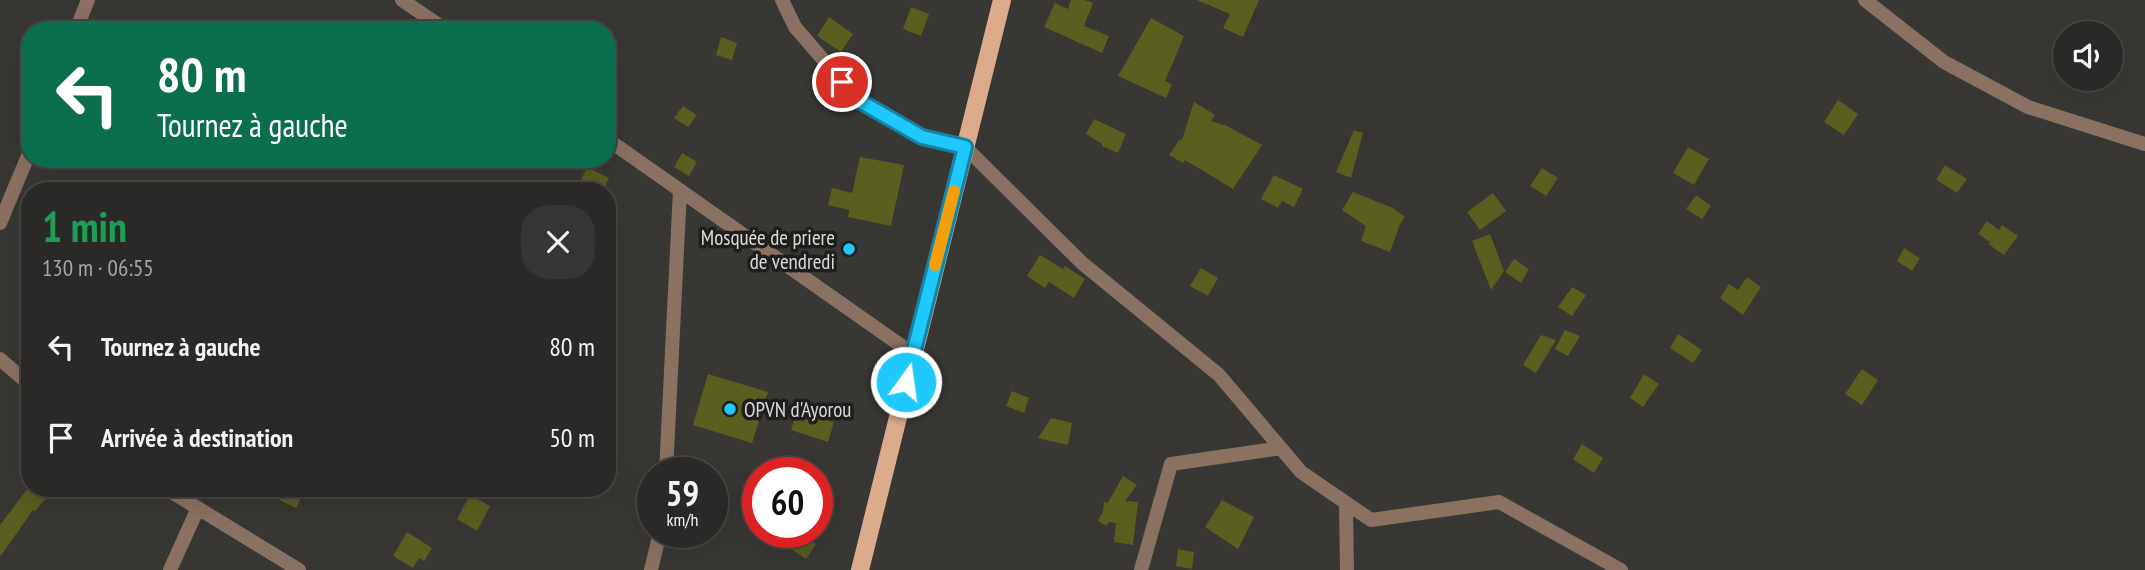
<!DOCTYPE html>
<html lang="fr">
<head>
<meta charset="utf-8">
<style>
  body { margin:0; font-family:"PT Sans Narrow",sans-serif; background:#363533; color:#f1f3f6; height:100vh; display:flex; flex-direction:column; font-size:26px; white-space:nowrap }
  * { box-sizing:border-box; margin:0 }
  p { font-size:23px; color:#a5a6a7 }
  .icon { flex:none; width:38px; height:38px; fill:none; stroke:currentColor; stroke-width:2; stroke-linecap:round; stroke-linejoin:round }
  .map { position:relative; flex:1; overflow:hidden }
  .panel { position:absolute; left:21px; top:182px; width:595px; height:315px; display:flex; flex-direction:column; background:#2a2927; border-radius:28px; box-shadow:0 7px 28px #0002,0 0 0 2px #464544 }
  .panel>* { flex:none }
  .top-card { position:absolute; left:21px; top:21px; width:595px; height:147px; border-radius:28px; box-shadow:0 7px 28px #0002,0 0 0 2px #464544; background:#0b6e4f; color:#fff; overflow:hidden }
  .buttons { position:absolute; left:2053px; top:21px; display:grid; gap:14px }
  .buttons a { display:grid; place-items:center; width:70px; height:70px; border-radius:50%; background:#2a2927; box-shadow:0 7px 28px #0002,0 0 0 2px #464544; font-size:35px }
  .speed { position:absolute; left:637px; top:457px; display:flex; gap:14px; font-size:35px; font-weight:700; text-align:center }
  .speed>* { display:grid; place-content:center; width:91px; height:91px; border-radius:50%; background:#2a2927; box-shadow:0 7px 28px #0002,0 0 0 2px #464544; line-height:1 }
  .speed small { font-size:18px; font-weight:400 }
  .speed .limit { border:10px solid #d22; background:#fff; color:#111 }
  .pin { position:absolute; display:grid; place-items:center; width:60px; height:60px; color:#fff; margin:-30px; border:4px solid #fff; border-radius:50%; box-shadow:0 2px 7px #0007 }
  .me { position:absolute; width:77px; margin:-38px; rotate:14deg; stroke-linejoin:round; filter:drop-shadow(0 0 5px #0008) }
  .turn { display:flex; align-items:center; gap:24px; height:147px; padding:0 21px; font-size:32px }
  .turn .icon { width:91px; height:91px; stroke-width:2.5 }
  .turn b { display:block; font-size:49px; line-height:60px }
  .round { display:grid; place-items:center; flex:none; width:74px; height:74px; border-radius:28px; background:#363533 }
  .head { display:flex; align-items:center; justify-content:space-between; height:119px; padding:0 21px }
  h1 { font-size:42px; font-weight:800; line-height:52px; color:#1e9e55 }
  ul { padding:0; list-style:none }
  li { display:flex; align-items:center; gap:21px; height:91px; padding:0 21px }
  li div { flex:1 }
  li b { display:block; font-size:26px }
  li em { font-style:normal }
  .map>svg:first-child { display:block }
  .building { fill:#5a5e1f }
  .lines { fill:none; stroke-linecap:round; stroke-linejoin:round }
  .street { stroke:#8a7262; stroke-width:14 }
  .primary { stroke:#dbab8b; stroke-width:18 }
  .route-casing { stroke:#1483a4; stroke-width:18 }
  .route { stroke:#1fc9fd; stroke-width:12 }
  .slow { stroke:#f59e0b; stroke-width:12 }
  .poi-dot { fill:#1fc9fd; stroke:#1f1e1d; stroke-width:2.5 }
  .labels { text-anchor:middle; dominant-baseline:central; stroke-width:7; stroke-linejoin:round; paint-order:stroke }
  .poi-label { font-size:21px; fill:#dad9d7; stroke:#1f1e1d; text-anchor:end }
</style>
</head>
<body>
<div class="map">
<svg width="2145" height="570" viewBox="0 0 2145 570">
  <rect width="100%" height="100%" fill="#383734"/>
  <path class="building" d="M1071,0H1084L1093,3L1084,26L1109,36L1102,53L1044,27L1055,3L1068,9Z
    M1197,0H1259L1243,37L1223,28L1230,14Z
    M911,7L929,14L921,36L903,29Z
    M829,17L853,34L841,52L817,36Z
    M1151,18L1184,36L1165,81L1172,84L1166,98L1118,76Z
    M721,37L737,43L732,60L716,55Z
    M1838,100L1858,114L1844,135L1824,122Z
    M1194,102L1215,115L1211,121L1227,126L1262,145L1233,189L1185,160L1183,163L1169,155L1180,139L1182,140Z
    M683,106L697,115L688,127L674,118Z
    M1094,119L1126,134L1118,153L1102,146V144L1086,134Z
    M1354,130L1363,133L1351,178L1336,172Z
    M1688,147L1709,159L1694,185L1673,173Z
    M682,153L697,162L689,176L674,167Z
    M860,157L904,165L891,226L848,217L849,210L828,205L832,188L852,193Z
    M1945,165L1967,179L1957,193L1936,180Z
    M587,167L609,178L603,191H576Z
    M1542,168L1558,178L1546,196L1530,186Z
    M1274,175L1303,189L1294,207L1282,201L1278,208L1261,199Z
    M1353,192L1393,208L1405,217L1400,224L1390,252L1361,241L1366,226L1342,210Z
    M1493,193L1506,211L1480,230L1467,212Z
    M1696,195L1711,206L1702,219L1686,209Z
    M1987,221L1999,230L2002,225L2018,236L2004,255L1988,244L1990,242L1978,234Z
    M1490,234L1504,271L1491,290L1472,241Z
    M1904,248L1920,258L1912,271L1897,261Z
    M1040,255L1063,269L1065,266L1085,279L1074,298L1049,282L1045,288L1027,276Z
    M1514,259L1529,269L1521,283L1505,272Z
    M1201,268L1218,278L1208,296L1190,286Z
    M1747,277L1761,287L1743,315L1720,298L1729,284L1738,290Z
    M1572,287L1586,295L1572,316L1558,307Z
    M1565,330L1580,336L1568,356L1555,349Z
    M1678,334L1702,350L1693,363L1670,348Z
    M1541,335L1556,340L1536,373L1523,365Z
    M1862,369L1878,380L1862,405L1845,394Z
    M708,374L768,392L752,443L693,425Z
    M1644,374L1659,384L1643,407L1630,398Z
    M1012,391L1029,398L1024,413L1006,406Z
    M797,410L834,422L828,442L791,430Z
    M1051,418L1072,423L1068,445L1038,438Z
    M1582,444L1603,458L1594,473L1573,459Z
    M1123,476L1137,485L1125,501L1138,502L1133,545L1114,542L1116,523L1109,522L1106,526L1098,521L1103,511L1104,502L1108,503Z
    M28,488H41L49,495L35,511L33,510L0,557V525Z
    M285,488H306L296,508L279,500Z
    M470,495L490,506L477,531L457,519Z
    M1222,500L1254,517L1238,549L1205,527Z
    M407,532L432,548L424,561L419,558L413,568L393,556Z
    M794,532H798L816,544L806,559L785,545Z
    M1178,549L1194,552L1192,569L1176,566Z"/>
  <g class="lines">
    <path class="street" d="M402,0L446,30
      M782,0L795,27L858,100L922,137L965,147L1082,263L1219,375L1301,472L1371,520L1499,502L1621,570
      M1865,0L1944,62L2028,107L2145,144
      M76,30L88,0
      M607,139L913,354
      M0,223L30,151
      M0,359L30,385
      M666,472L680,190
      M165,488L299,570
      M1346,504L1347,570
      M170,570L198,508
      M651,570L660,532
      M1141,570L1171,464L1281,448"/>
    <path class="primary" d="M860,570L1002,0"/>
  </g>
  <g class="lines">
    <defs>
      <path id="route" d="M842,82L858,100L922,137L965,147L906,382"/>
    </defs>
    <use href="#route" class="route-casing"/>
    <use href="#route" class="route"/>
    <path class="slow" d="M935,265L954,191"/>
  </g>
  <g class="poi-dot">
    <circle cx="849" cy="249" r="7"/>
    <circle cx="730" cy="409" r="7"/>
  </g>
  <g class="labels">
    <g class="poi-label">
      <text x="835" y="237">Mosquée de priere<tspan x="835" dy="24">de vendredi</tspan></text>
      <text x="744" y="409" text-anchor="start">OPVN d'Ayorou</text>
    </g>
  </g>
</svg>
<div class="buttons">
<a><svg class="icon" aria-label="sound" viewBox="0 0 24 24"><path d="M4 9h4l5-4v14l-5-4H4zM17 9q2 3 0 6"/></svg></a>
</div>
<div class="speed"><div>59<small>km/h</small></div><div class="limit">60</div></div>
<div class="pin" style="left:842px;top:82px;background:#d93025"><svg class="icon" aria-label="arrive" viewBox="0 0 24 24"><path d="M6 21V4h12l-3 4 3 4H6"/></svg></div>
<svg class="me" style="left:906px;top:382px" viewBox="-20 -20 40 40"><circle r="17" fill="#1fc9fd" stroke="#fff" stroke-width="3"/><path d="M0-11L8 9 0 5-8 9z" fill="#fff"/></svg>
<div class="top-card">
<div class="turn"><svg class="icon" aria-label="left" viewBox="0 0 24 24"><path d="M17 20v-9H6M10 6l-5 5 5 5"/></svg><div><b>80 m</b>Tournez à gauche</div></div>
</div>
<section class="panel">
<div class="head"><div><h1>1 min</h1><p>130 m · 06:55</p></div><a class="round"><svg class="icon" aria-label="close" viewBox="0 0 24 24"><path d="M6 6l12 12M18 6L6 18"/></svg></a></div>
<ul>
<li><svg class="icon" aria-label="left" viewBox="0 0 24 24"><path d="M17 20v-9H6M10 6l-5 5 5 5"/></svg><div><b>Tournez à gauche</b></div><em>80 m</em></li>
<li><svg class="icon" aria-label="arrive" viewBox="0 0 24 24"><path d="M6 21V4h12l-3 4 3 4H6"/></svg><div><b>Arrivée à destination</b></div><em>50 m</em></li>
</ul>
</section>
</div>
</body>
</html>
